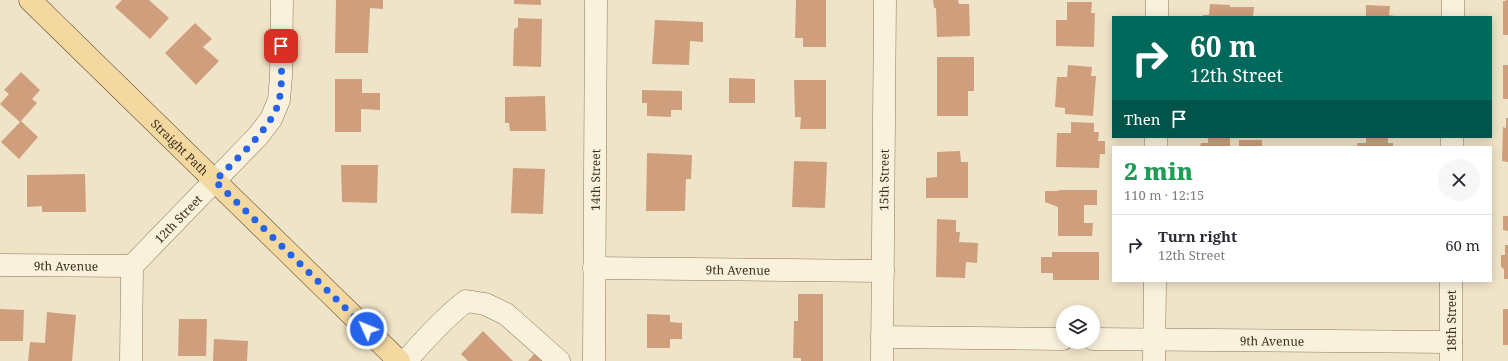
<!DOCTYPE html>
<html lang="en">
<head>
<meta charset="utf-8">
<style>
  body { margin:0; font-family:"Noto Serif",serif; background:#f7f7f7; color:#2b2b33; height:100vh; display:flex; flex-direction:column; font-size:15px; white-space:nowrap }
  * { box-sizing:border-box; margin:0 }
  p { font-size:13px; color:#7c7c81 }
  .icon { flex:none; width:22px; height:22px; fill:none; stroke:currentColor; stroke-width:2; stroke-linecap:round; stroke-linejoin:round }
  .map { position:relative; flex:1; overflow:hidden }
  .sheet { position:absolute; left:1112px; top:146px; width:380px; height:136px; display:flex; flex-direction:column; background:#fff; border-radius:0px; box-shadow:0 2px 10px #0003 }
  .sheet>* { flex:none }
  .guide { position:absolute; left:1112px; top:16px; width:380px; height:122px; border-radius:0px; box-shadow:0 2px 10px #0003; background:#00695c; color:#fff; overflow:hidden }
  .tools { position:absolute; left:1056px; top:305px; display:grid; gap:8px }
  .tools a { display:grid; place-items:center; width:44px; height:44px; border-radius:50%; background:#fff; box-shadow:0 2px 10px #0003; font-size:20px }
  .pin { position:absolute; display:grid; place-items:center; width:34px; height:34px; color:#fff; margin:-17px; border-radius:8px; box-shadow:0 2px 6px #0006 }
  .me { position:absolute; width:44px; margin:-22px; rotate:314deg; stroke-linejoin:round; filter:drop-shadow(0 0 3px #0008) }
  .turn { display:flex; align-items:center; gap:14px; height:84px; padding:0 12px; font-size:18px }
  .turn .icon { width:52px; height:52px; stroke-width:2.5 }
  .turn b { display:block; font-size:28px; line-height:34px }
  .then { display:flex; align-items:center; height:38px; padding:0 12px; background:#0003; gap:8px; font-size:15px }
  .round { display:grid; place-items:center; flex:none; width:42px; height:42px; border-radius:21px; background:#f7f7f7 }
  .overview { display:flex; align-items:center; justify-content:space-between; height:68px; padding:0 12px }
  h1 { font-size:24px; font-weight:800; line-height:30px; color:#1e9e55 }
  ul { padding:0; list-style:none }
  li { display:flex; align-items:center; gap:12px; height:60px; padding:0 12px; border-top:1px solid #e1e1e2 }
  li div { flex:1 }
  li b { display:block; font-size:15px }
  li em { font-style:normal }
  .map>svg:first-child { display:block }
  .building { fill:#cf9f7d }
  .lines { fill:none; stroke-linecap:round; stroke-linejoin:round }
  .minor-casing { stroke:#8d765c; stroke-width:23 }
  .major-casing { stroke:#5b4430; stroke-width:23 }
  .minor { stroke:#faf1dc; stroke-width:22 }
  .major { stroke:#f3d9a0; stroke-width:22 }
  .route { stroke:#2563eb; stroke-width:7; stroke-dasharray:0 12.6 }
  .labels { text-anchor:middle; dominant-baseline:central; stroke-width:4; stroke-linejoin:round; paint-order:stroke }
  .street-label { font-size:12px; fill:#3d2e20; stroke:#f7eed8 }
</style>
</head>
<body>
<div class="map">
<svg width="1508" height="361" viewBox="0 0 1508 361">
  <rect width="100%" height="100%" fill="#f0e4c8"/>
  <path class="building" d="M122,0H149L169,18L150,39L115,7Z
    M336,0H383V9L370,8L368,53H335Z
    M514,0H541V5L514,4Z
    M796,0H826V47H803V38H795Z
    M933,0H958L959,4H969L970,36L937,37L936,8H934Z
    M1506,0H1508V35H1503V1H1506Z
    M1067,2H1092L1091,13H1095L1094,47L1056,46V20H1067Z
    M1210,4L1230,5V7H1254L1253,17H1203V15H1209Z
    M1366,5L1390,6L1389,15L1395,16V17H1366Z
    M518,18L542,19L541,67L513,66L514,29L518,27Z
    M655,20L703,22V42L690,41L689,65L652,64Z
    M195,23L212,39L203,47L219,61L196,85L165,53Z
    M937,57H974V91H968V116H937Z
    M1068,65L1092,67L1091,76H1096L1093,116L1065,114V108L1055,107L1057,77H1067Z
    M1503,65H1508V99H1503Z
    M21,72L40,90L32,99L37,103L21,121L38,137L19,159L1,142L20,122L0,104L9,94L4,90Z
    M729,78L755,79V103H729Z
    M335,79H362V93H380V110L361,109V132H335Z
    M794,80H826V129H800L801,117H795Z
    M642,90L682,91V110H671V117L647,116V103H642Z
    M545,96L546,131H510L509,123H505V97Z
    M1506,118H1508V162L1502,161L1503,127L1506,128Z
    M1071,122L1094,123V132H1099L1098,141H1105V154H1100L1099,168L1056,167L1057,133H1071Z
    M1208,137H1230V147H1200L1201,143H1208Z
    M1366,137H1388V143H1393V147H1357V143H1366Z
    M1239,140H1262V147H1239Z
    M960,151L961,162H968V198H926V178L937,177V152Z
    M647,153L692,155L691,179H686L685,211H646Z
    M794,161L827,162L825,208L792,207Z
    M341,165H378L377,203L342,202Z
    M513,168L545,169L543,214L511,213Z
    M85,174L86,212H42V206L27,207V175Z
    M1058,190H1097V205H1084V223H1093L1092,236H1058V207L1045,202V191H1059Z
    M1503,216H1508V231L1503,230Z
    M937,219L956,220V232H960L959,242L978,243L977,263L966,262L965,278L936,277Z
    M1505,245H1508V279H1504V269L1501,267V255H1505Z
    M1052,252H1099V280H1053V273H1041V257H1052Z
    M798,294H823V361H801V358H793L794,321H798Z
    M0,309L24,310L23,341H0Z
    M1503,309H1508V345H1503Z
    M47,312L76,315L72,361H28L30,342L45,343Z
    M647,314L670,315V322L682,323V339H670V348H647Z
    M179,319H207L206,356H178Z
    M483,331L513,361H468L461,354Z
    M214,339L248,341L247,361H213Z
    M535,353L544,361H528Z"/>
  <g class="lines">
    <defs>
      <g id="minor">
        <path d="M1157,17V0"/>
        <path d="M1453,17V0"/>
        <path d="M1156,147V137"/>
        <path d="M1452,147V137"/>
        <path id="s1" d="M0,265L132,266"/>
        <path id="s2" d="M594,268L883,271"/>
        <path d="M882,337L1063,339"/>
        <path id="s3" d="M1093,339L1451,342"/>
        <path id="s4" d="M131,361L132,266L258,136L271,119L279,100L281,76L282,0"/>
        <path d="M406,361C425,339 443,319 466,301L485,304L506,314L559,361"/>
        <path id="s5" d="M594,361L596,0"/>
        <path id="s6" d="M882,361L885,0"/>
        <path d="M1154,361L1155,281"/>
        <path d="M1451,361V281"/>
      </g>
      <g id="major">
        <path id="s7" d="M30,0L399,361"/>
      </g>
    </defs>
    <use href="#minor" class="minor-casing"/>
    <use href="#major" class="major-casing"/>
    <use href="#minor" class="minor"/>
    <use href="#major" class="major"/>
  </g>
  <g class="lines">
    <path class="route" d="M281,46C281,63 283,83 279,101C273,127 234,161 215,181L367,329"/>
  </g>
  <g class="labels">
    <g class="street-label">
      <text stroke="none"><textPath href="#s7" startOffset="210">Straight Path</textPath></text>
      <text stroke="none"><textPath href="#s5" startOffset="181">14th Street</textPath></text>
      <text stroke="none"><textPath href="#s6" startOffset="181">15th Street</textPath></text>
      <text stroke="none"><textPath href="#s4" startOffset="161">12th Street</textPath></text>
      <text stroke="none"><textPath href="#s1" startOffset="66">9th Avenue</textPath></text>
      <text stroke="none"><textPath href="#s2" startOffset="144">9th Avenue</textPath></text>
      <text transform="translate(1451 321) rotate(-90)">18th Street</text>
      <text stroke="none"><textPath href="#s3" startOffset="179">9th Avenue</textPath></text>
    </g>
  </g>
</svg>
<div class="tools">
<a><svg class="icon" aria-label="layers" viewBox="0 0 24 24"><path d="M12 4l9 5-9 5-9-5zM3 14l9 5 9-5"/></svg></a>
</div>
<div class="pin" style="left:281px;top:46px;background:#d93025"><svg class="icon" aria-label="arrive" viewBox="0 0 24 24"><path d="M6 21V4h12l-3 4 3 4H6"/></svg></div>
<svg class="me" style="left:367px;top:329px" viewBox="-20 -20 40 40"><circle r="17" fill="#2563eb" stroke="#fff" stroke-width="3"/><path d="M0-11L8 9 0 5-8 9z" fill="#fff"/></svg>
<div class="guide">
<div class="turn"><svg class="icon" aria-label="right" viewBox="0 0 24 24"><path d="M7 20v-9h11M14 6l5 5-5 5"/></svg><div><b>60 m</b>12th Street</div></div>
<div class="then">Then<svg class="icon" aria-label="arrive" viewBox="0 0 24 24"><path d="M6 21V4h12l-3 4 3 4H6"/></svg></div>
</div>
<section class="sheet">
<div class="overview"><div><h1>2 min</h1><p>110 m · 12:15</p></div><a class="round"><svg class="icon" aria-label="close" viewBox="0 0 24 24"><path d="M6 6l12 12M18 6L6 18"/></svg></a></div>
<ul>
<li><svg class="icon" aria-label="right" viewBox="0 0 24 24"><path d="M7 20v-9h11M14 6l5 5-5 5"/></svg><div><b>Turn right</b><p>12th Street</p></div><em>60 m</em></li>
</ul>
</section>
</div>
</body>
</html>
